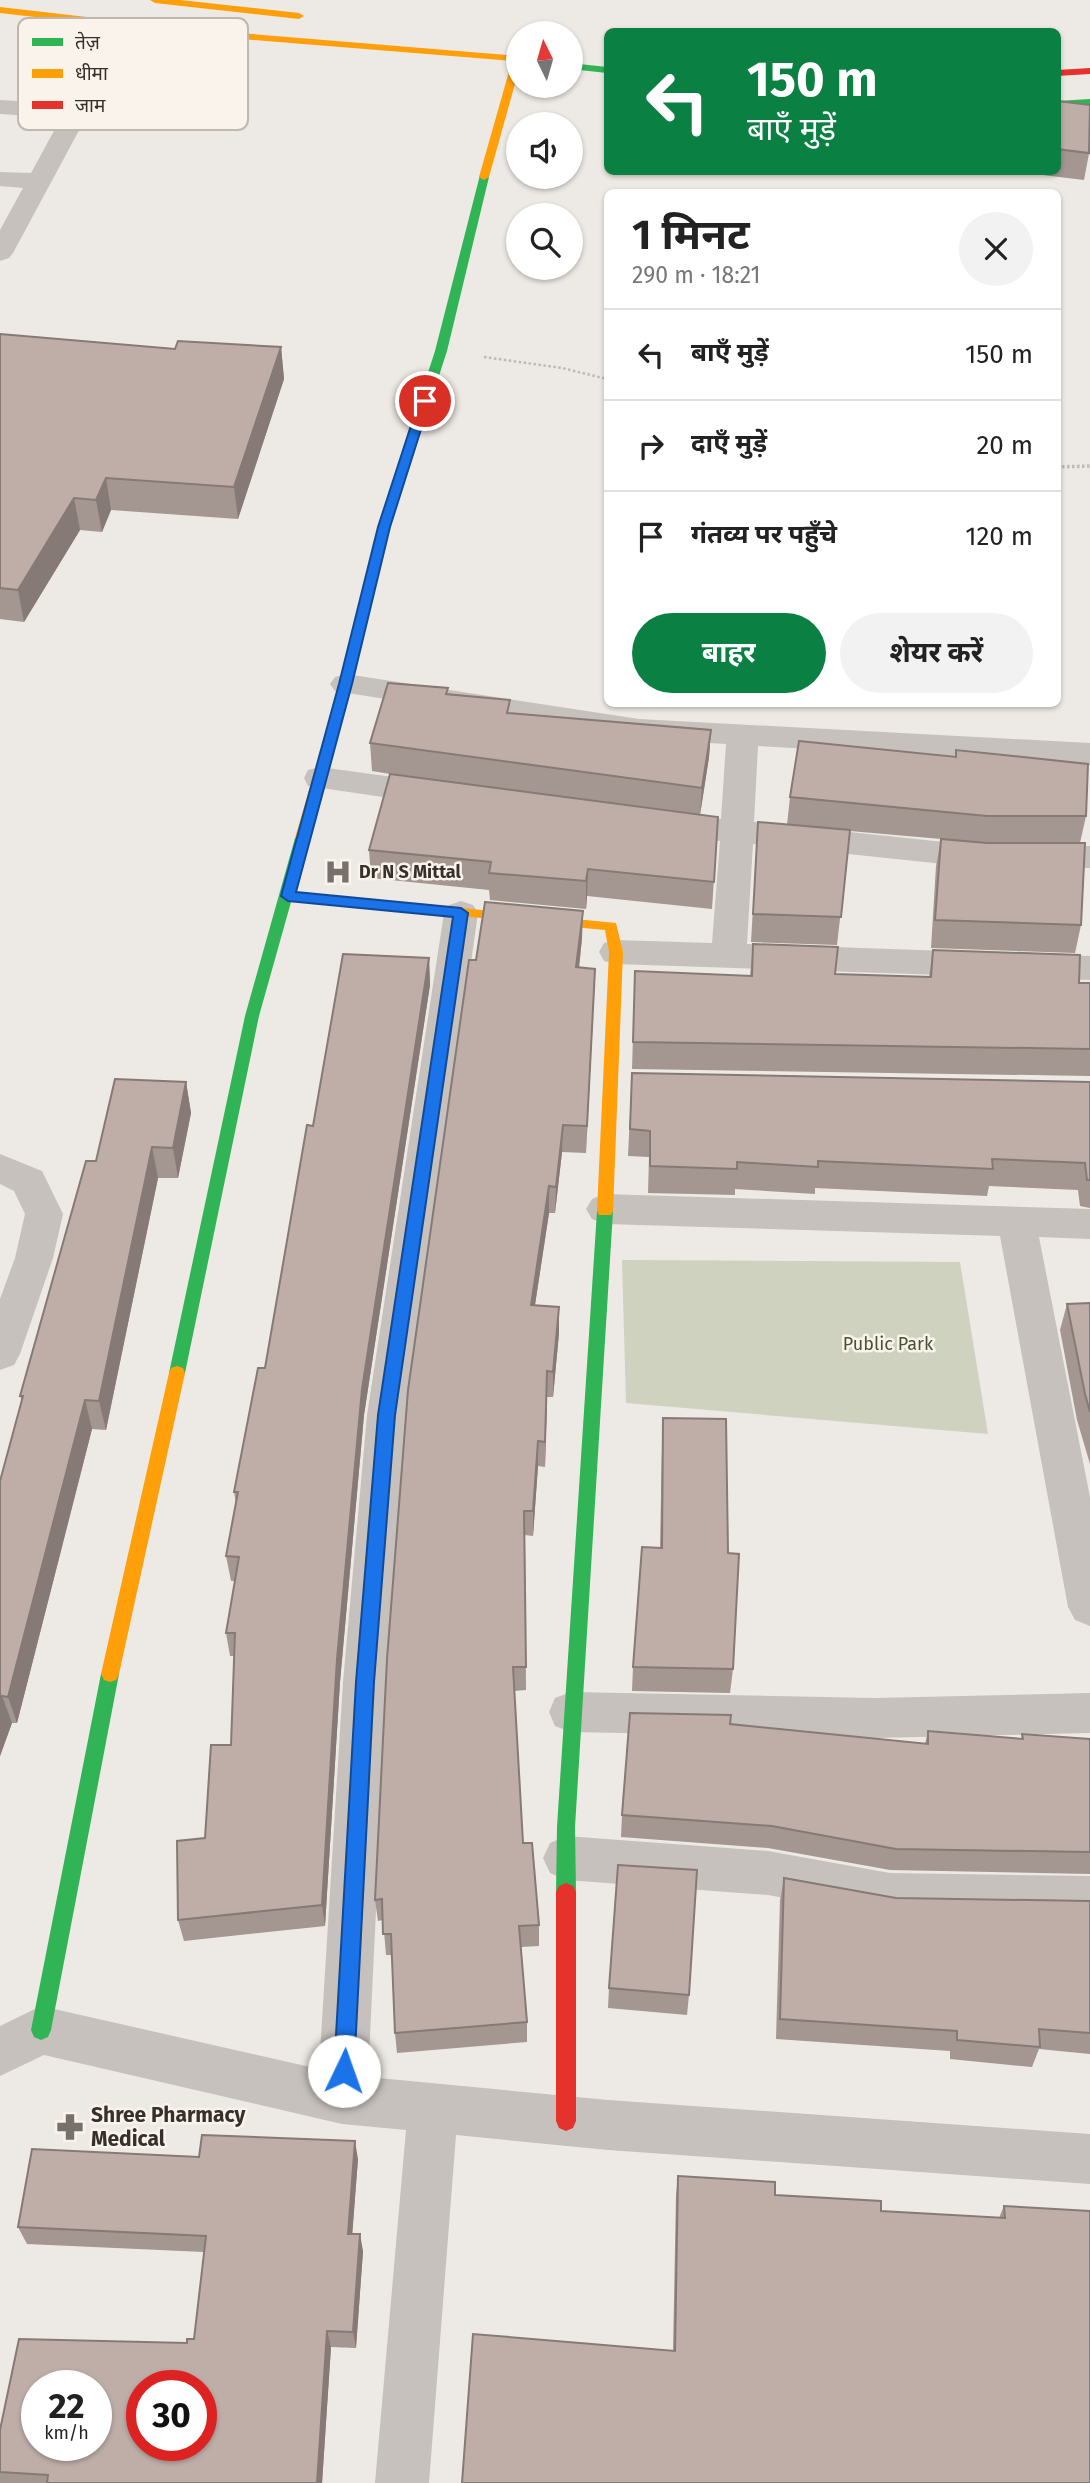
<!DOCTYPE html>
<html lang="hi">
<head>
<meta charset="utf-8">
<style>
  body { margin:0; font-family:"Fira Sans","Noto Sans Devanagari",sans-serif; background:#f2f2f2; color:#222; height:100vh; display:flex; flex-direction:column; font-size:26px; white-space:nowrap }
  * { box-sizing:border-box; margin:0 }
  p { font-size:23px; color:#767676 }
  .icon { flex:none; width:38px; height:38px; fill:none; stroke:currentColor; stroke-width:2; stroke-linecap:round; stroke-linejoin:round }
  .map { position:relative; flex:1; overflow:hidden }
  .details { position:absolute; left:604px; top:189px; width:457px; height:518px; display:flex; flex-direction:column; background:#fff; border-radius:10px; box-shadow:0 2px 5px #0004 }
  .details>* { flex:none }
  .banner { position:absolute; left:604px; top:28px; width:457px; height:147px; border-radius:10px; box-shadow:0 2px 5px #0004; background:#0b8043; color:#fff; overflow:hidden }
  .needle { width:46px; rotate:355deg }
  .tools { position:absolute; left:506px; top:21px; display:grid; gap:14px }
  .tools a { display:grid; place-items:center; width:77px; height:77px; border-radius:50%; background:#fff; box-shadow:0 2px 5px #0004; font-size:35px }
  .speed { position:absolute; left:21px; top:2370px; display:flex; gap:14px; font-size:35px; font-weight:700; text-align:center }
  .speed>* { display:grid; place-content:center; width:91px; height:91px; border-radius:50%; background:#fff; box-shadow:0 2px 5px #0004; line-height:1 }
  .speed small { font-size:18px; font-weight:400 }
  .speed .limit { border:10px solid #d22; background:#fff; color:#111 }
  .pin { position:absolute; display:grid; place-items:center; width:60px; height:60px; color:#fff; margin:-30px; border:4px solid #fff; border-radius:50%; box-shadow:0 2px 7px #0007 }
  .me { position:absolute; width:77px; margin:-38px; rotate:3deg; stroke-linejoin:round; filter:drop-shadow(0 0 5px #0008) }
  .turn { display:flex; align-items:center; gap:24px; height:147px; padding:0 28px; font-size:32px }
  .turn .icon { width:91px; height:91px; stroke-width:2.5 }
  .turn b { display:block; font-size:49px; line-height:60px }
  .round { display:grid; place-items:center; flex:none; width:74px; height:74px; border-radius:37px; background:#f2f2f2 }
  .overview { display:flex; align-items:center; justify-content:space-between; height:119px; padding:0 28px }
  h1 { font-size:42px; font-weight:700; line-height:52px }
  .primary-button { display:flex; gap:14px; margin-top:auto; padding:14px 28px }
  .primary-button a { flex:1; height:80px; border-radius:42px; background:#0b8043; color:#fff; font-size:28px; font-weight:700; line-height:80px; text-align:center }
  .primary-button a+a { background:#f2f2f2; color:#222 }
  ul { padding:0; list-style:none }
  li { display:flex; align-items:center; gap:21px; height:91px; padding:0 28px; border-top:2px solid #e0e0e0 }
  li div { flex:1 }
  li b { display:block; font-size:26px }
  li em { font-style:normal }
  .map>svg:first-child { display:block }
  .green { fill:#cfd2bf }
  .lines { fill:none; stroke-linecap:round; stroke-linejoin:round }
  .path-far1 { stroke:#c0bab5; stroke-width:2.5; stroke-dasharray:2.5 2.5; stroke-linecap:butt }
  .path { stroke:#c0bab5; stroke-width:3.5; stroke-dasharray:2.5 2.5; stroke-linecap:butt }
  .street { fill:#c7c1bd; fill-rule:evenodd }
  .fast { fill:#30b455; fill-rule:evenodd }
  .slow { fill:#ff9f0a; fill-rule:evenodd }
  .jam { fill:#e5322d; fill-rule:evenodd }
  .wall { fill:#a49690 }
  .shaded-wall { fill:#867a76 }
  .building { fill:#bfaea8; stroke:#867a76; stroke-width:2; fill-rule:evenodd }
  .route { fill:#1a73e8; stroke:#114b97; stroke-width:2 }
  .labels { text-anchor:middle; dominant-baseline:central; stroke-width:5; stroke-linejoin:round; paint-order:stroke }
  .poi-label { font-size:18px; font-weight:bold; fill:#372f2b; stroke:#f9f3ec; text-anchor:start }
  .park-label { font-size:18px; fill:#485431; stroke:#f9f3ec }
  .near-poi-label { font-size:21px; font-weight:bold; fill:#372f2b; stroke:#f9f3ec; text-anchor:start }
  .key { fill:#f9f3ec; stroke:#bfb8b2; stroke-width:2 }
  .key-label { font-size:19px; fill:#372f2b }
</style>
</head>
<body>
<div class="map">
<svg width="1090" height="2483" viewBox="0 0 1090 2483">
  <rect width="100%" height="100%" fill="#ede9e4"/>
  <path class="green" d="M622,1260L960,1262L988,1434L626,1403Z"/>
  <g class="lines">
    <path class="path-far1" d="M484,357L562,368L607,379"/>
    <path class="path" d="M1057,467L1090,466"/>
    <path class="street" d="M109,17L120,24L104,84L13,253L9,258L0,261V230L23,188L0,186V172L31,173L61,118L0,114V100L69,104L80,84L98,24Z
      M346,674L639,719L1090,743V765L758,746L754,822L982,846H1090V868H982L753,844L747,944L1090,956V980L616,964L604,961L599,952L604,943L616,940L712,943L720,841L655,832L650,824L655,816L667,813L721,819L726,744L639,739L335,691L330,684L335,677Z
      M320,767L437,783L449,786L453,794L449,802L437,805L308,786L304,778L308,770Z
      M461,901L473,905L478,913L407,1415L387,1682L368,2077L608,2100L1090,2134V2184L608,2150L456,2135L429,2483H375L406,2130L342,2124L44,2055L0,2076V2026L41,2006L319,2069L343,1682L367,1415L444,913L449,905Z
      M0,1154L42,1171L63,1214L53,1258L20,1354L14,1365L0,1370V1299L15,1258L25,1214L14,1191L0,1184Z
      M605,1194L1090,1209V1239L1039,1237L1090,1497V1626L1075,1620L1068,1607L1000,1236L605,1224L592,1219L586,1209L592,1199Z
      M571,1692L875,1698L1090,1693V1733L875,1738L571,1732L555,1726L549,1712L555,1698Z
      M566,1836L768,1851L890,1873L1090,1876V1920L890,1917L768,1895L566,1880L550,1873L543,1858L550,1843Z"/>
    <path class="fast" d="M570,63L607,67V73L570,69Z
      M1090,99V105L1057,107V101Z
      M480,175L489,177L447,351L390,527L377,581L371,585L367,584L365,581L378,527L435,351Z
      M302,833L309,838L259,1016L185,1373L183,1378H171L169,1373L245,1016L295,838Z
      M605,1205L613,1211L575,1827L576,1892L573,1898L566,1901L559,1898L556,1892L557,1827L597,1211Z
      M110,1666L116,1668L119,1674L51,2030L48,2037L41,2040L34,2037L31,2030L101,1674L104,1668Z"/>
    <path class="slow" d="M150,0H180L299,13L304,16L299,19L155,3Z
      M0,7L191,29L518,56V73L489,177L484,180L479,177L512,61L191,35L0,13Z
      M371,577L377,581L352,684L309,838L302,843L295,838L340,684L365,581Z
      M288,891L616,923L623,952L613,1211L611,1215H599L597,1211L609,952L605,930L283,899L281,896L283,893Z
      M177,1366L183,1368L185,1373L119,1674L116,1680L110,1682L104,1680L101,1674L169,1373L171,1368Z"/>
    <path class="jam" d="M1090,68V74L1057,76V70Z
      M566,1883L573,1886L576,1892V2121L573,2128L566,2131L559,2128L556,2121V1892L559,1886Z"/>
  </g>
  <path class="wall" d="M1057,101L1090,148L1084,180L1018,172H1057Z
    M0,334L175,349L281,347L284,379L238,519L111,510L102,532L80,530L24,622L0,619Z
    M448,694L510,713L711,730L709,757L700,815L718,817L712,909L587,896L586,909L490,900L489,890L371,878L369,850L390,774L372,771L370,743Z
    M790,797L1086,816L1080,843L1081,925L1075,953L931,948L936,866L941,839L850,831L837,945L751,942L758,822L787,825Z
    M582,938L579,968L595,969L586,1153L562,1152L555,1213H549L535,1305L559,1307V1333L553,1397H547L545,1467L538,1466L533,1536L525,1535L526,1690L514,1691L523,1843L539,1925V1946L521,1947L527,2022V2042L397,2053L395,2033L392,1955H386L383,1920L378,1921L375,1900L476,960Z
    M753,944L835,974L929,977L933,950L1079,983H1090V1076L632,1069L635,971L750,976Z
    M429,958L430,985L364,1415L340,1682L325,1926L184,1941L178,1920L205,1838L231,1745L234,1656H230L226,1633L235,1581H231L226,1556L236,1503L234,1492L265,1368L313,1126Z
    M632,1073L1090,1082V1208L1080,1206L1078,1190L989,1186L987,1196L815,1188V1194L735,1189V1195L648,1193L649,1157L628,1156Z
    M186,1082L191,1113L178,1178H158L106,1430L92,1429L17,1723H12L0,1756V1481L22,1402L20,1396L96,1161Z
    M1090,1303V1464L1077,1420L1060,1330L1067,1304Z
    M663,1418L728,1553L733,1669L730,1693L632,1691L633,1667L660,1548L662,1444Z
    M730,1724L925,1744L928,1731L1021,1739L1022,1734L1090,1739V1874L890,1870L768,1848L621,1837L622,1815Z
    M784,1878L896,1898L1090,1901V2054L1039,2049L1032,2067L950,2059V2051L776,2039L780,1900Z
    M609,1988L689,1995L687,2015L608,2008Z
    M199,2157L358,2159L352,2234L363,2251L356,2348L331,2347L322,2483H0V2430L194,2339L204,2252L27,2244L18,2227Z
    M678,2176L775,2195L881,2211L999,2218L1004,2206L1090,2483L673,2350L676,2195Z"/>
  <path class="shaded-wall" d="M281,347L284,379L238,519L234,487Z
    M106,478L111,510L102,532L96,500Z
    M74,498L80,530L24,622L18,590Z
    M711,730L709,757L700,815L702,788Z
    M588,869L587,896L586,909V881Z
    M583,911L582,938L576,995V967Z
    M429,958L430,985L364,1415L340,1682L325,1926L322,1905L337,1659L362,1389Z
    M595,969L594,996L586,1153L587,1126Z
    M186,1082L191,1113L178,1178L173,1148Z
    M563,1125L562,1152L555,1213L556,1187Z
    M152,1147L158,1178L106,1430L99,1401Z
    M549,1186V1213L531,1331V1305Z
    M559,1307V1333L553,1397V1372Z
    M547,1371V1397L545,1467V1442Z
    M85,1400L92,1429L17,1723L8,1697Z
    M538,1441V1466L533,1536V1511Z
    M2,1696L12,1723L0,1756V1702Z
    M355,2141L358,2159L351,2251L348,2234Z
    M360,2234L363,2251L356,2348L353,2332Z
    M327,2331L331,2347L322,2483H317Z"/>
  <path class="building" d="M1057,101L1090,105L1089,153L1057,149Z
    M0,334L175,349L178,341L281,347L234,487L106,478L96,500L74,498L18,590L0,588Z
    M388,683L448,688L446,694L510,700L507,713L711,730L702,788L370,743Z
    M799,741L956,757V750L1088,764L1086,816H987L790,797Z
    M390,774L718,817L714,882L588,869L586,881L489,873L491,862L369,850Z
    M758,822L850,830L841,917L753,914Z
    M941,839L987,843H1085L1081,925L935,920Z
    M485,902L583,911L576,967L595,969L587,1126L563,1125L556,1187L549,1186L531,1305L559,1307L553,1372L547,1371L545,1442L538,1441L533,1511H524L526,1667H513L523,1843H532L539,1925L519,1926L527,2022L395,2033L391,1934H383L382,1899L375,1900L387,1659L408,1390L469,960H476Z
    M753,944L838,947L835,974L931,977L933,950L1080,955L1079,983H1090V1049L633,1042L635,971L752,976Z
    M343,954L429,958L362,1389L337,1659L322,1905L178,1920L177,1841L205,1838L211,1745H231L235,1633H226L239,1557L226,1556L238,1492H234L258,1368H265L307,1125L313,1126Z
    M632,1073L1090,1082V1180H1087L1085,1163L992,1159L993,1169L818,1161V1167L737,1162V1169L650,1166V1131L630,1129Z
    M115,1079L186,1082L173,1148L152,1147L99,1401L85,1400L8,1697L2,1696L0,1702V1481L23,1396H20L86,1161H96Z
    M1090,1303V1412L1085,1394L1067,1304Z
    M663,1418L726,1419L728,1553L739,1554L733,1669L633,1667L642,1547L662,1548Z
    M630,1713L731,1715L730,1724L928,1744V1731L1023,1739L1022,1734L1090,1739V1852L896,1849L772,1826L622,1815Z
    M618,1865L697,1870L689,1995L609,1988Z
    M784,1878L896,1898L1090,1901V2033L1039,2029L1040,2047L957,2040V2031L780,2019Z
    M202,2135L355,2141L348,2234H360L353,2332L327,2331L317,2483H47L48,2475L0,2472V2430L19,2339L187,2343V2339H194L206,2236L18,2227L32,2149L199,2157ZM37,2385H96V2445H37ZM142,2385H201V2445H142Z
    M678,2176L775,2182V2195L881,2201V2211L1005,2218L1004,2206L1090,2211V2483H462L473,2334L675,2351Z"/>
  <path class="route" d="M425,398L430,401L390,527L352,684L296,892L461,908L468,913L395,1415L374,1682L354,2071L351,2078L344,2081L337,2078L334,2071L356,1682L378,1415L453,917L288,901L281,896L339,684L378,527L419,401Z"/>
  <defs>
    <symbol id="hospital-bare" viewBox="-9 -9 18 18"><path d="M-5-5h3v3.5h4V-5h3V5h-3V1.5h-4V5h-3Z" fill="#77706c" stroke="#f9f3ec" stroke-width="2.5" paint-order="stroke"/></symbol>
    <symbol id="pharmacy-bare" viewBox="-9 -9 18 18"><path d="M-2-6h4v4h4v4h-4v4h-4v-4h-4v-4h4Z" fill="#77706c" stroke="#f9f3ec" stroke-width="2.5" paint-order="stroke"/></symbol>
  </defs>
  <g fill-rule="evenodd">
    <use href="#hospital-bare" x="319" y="853" width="38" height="38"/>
    <use href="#pharmacy-bare" x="51" y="2108" width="38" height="38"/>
  </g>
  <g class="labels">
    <g class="poi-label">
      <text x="359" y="872">Dr N S Mittal</text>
    </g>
    <g class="park-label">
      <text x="888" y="1344">Public Park</text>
    </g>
    <g class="near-poi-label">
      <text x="91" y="2115">Shree Pharmacy<tspan x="91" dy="24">Medical</tspan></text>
    </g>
  </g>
  <rect x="18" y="18" width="230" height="112" rx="10" class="key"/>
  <rect x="32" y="38" width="31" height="8" fill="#30b455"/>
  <rect x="32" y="69" width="31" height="9" fill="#ff9f0a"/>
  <rect x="32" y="101" width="31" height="8" fill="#e5322d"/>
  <g class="key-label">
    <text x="75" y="49">तेज़</text>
    <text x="75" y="80">धीमा</text>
    <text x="75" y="112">जाम</text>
  </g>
</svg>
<div class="tools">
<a><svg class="needle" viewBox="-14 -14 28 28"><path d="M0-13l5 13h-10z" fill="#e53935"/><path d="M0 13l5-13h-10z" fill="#767676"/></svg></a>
<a><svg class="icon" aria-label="sound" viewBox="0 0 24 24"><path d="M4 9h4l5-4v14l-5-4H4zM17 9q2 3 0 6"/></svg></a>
<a><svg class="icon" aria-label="search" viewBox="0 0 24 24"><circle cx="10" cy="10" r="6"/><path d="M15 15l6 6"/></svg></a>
</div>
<div class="speed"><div>22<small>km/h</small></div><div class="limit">30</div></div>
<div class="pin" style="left:425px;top:401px;background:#d93025"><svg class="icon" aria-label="arrive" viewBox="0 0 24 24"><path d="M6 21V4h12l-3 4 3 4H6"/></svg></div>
<svg class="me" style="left:344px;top:2071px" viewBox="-20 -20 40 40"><circle r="19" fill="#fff"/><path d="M0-13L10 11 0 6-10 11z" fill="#1a73e8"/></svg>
<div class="banner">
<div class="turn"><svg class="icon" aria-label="left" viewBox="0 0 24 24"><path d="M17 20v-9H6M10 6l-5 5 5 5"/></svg><div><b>150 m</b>बाएँ मुड़ें</div></div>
</div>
<section class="details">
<div class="overview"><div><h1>1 मिनट</h1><p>290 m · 18:21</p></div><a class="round"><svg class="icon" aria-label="close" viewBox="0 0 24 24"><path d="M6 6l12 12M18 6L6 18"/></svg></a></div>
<ul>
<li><svg class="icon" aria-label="left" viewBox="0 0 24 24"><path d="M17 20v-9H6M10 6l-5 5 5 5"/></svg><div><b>बाएँ मुड़ें</b></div><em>150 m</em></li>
<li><svg class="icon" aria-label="right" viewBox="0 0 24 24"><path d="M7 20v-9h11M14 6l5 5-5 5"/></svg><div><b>दाएँ मुड़ें</b></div><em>20 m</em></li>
<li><svg class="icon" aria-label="arrive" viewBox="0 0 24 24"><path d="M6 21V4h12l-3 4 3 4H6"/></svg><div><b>गंतव्य पर पहुँचे</b></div><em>120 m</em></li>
</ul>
<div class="primary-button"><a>बाहर</a><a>शेयर करें</a></div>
</section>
</div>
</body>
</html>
